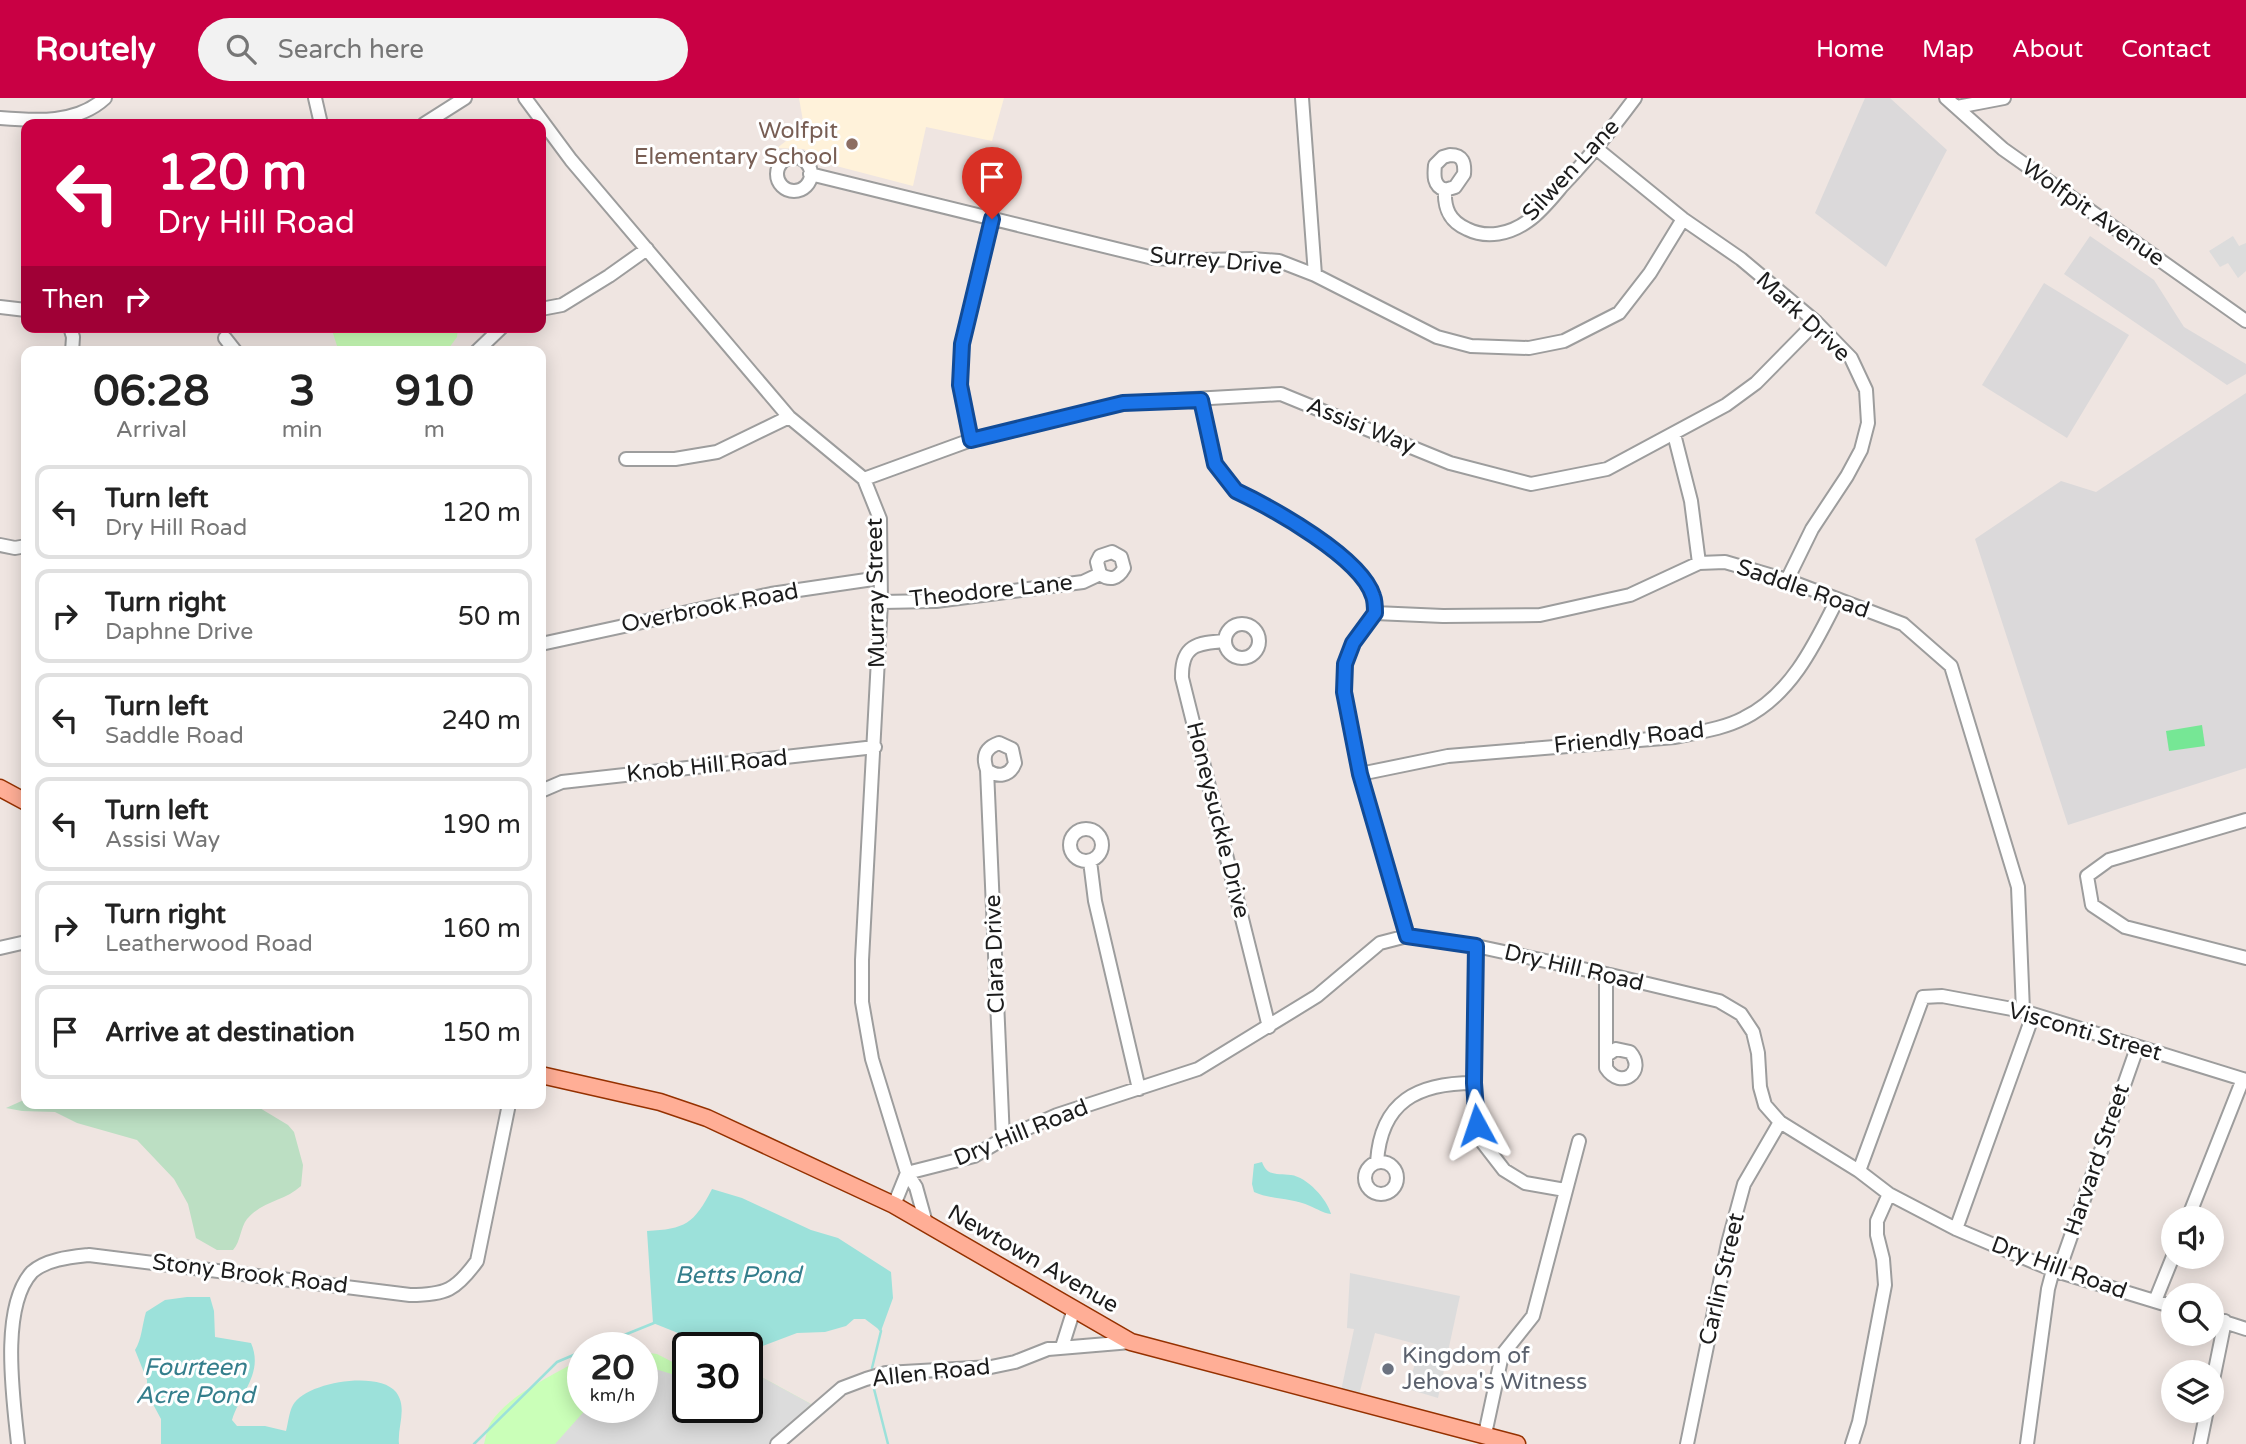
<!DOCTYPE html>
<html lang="en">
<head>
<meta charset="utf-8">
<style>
  body { margin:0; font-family:"Varela Round",sans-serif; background:#f2f2f2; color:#222; height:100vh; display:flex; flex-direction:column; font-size:26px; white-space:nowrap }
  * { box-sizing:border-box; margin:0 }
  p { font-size:23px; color:#767676 }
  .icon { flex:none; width:38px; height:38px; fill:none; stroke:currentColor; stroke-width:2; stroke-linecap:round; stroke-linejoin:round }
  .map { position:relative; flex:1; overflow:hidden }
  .sheet { position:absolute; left:21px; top:248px; width:525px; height:763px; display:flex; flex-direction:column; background:#fff; border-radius:14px; box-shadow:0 4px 18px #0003 }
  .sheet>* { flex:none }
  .guide { position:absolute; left:21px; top:21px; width:525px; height:214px; border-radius:14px; box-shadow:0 4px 18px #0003; background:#c90044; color:#fff; overflow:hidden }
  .fabs { position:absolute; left:2161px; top:1108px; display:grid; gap:14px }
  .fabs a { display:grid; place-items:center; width:63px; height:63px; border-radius:50%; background:#fff; box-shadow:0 4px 18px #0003; font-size:35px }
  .speed { position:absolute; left:567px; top:1234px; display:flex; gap:14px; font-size:35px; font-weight:700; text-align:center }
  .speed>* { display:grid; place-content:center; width:91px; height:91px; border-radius:50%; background:#fff; box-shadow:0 4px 18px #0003; line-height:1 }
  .speed small { font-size:18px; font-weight:400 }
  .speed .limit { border:4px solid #111; border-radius:10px; background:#fff; color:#111 }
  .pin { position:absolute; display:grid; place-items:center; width:60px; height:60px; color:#fff; margin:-72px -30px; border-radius:50% 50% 50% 0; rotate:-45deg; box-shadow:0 0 7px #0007 }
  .pin .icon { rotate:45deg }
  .me { position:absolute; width:77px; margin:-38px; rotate:355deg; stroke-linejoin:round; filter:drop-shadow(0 0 5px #0008) }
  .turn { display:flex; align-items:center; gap:24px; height:147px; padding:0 21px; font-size:32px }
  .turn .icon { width:91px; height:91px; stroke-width:2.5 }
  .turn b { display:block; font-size:49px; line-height:60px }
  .then { display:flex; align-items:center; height:66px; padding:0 21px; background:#0003; gap:14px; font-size:26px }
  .eta { display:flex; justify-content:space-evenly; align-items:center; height:119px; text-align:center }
  .eta b { font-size:42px; font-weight:700; line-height:49px }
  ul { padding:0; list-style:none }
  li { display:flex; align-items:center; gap:21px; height:94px; margin:0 14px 10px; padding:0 7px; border:4px solid #e0e0e0; border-radius:14px }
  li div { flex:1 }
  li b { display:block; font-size:26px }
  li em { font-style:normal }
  header { display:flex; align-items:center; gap:42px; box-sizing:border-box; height:98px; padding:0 35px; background:#c90044; color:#fff }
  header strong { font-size:33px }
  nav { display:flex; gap:38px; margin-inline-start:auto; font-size:24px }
  .search { width:490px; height:63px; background:#f2f2f2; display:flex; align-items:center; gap:18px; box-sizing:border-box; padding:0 24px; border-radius:38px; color:#767676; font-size:26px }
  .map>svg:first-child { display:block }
  .residential { fill:#dbd9da }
  .education { fill:#fff2da }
  .wetland { fill:#bcdfc3 }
  .park { fill:#caffb8 }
  .pitch { fill:#76e795 }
  .parking { fill:#dcdcdc }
  .water { fill:#9ce1da }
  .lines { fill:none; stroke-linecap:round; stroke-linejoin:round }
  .stream { stroke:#9ce1da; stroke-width:2.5 }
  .minor-casing { stroke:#9d9d9d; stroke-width:16 }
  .major-casing { stroke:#953100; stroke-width:19 }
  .minor { stroke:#fff; stroke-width:12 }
  .major { stroke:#ffae96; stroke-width:16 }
  .route-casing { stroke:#114b97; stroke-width:18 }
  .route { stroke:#1a73e8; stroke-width:12 }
  .education-dot { fill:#8d6e63; stroke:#fff; stroke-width:2.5 }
  .worship-dot { fill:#6b7280; stroke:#fff; stroke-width:2.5 }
  .labels { text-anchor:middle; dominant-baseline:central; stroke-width:6; stroke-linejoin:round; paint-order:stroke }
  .education-label { font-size:23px; fill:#785e54; stroke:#fff; text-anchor:end }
  .street-label { font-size:23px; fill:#1c1c1c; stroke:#fff }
  .worship-label { font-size:23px; fill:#5b616d; stroke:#fff; text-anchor:start }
  .water-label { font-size:24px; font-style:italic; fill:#347e8c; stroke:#fff }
</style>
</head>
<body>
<header>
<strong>Routely</strong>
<div class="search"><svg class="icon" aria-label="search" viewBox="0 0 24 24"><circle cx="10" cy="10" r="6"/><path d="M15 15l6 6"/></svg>Search here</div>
<nav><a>Home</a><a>Map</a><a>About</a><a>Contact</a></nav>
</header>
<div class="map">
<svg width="2246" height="1346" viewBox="0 0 2246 1346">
  <rect width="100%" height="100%" fill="#efe5e1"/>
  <path class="residential" d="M1865,0H1890L1947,52L1886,169L1815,115Z
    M2090,138L2154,182L2184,229L2246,266V276L2227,287L2064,176Z
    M2044,185L2129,237L2067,340L1982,287Z
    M2246,295V670L2068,727L1975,441L2061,383L2096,394Z"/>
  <path class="education" d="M799,0H1004L992,43L926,29L913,88L817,63L804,51L777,50L804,29Z"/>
  <path class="wetland" d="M26,1001V1006H253L288,1027L294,1034L303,1067L301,1088C285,1103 262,1103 247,1121C240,1130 241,1143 233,1152H217L196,1140L188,1106L174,1081L137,1042L77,1025L55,1014L22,1013L6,1010Z"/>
  <path class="park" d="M331,229H458L457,239L446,254H339Z
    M642,1254L657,1256L688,1272V1309H747V1271L811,1306L769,1346H484C486,1339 487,1330 491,1324C512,1294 552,1279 583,1259V1309H642Z"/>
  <path class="pitch" d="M2202,627L2205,648L2169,653L2166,633Z"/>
  <path class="parking" d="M2233,138L2239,148L2246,145V173L2238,180L2228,165L2220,169L2209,153Z
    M1350,1175L1460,1198L1438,1300L1408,1291L1420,1247L1375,1235L1359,1297L1341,1293L1354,1231L1347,1230Z
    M642,1267L688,1281V1309H747V1271L811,1306L769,1346H555L588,1309H642Z"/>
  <path class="water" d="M1262,1064C1267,1079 1278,1075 1291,1077C1307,1079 1327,1101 1331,1116C1322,1115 1318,1111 1310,1108C1293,1100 1272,1102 1254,1094L1252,1086L1254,1066Z
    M712,1091L742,1100L811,1132L838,1140L891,1174L893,1200L881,1233L865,1221H854L846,1228L825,1234L797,1235L747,1254V1250L713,1249L653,1225L647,1133C685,1131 694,1126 712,1091Z
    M187,1199H210L214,1213L215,1239L251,1245C264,1275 240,1295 232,1322L237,1328H265L286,1333C288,1326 289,1314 293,1307C305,1284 379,1272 396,1294C408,1310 397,1329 399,1346H161V1321L147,1295V1282L135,1252C142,1241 142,1227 146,1214L165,1202Z"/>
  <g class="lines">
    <path class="stream" d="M592,1250L654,1225
      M872,1270L881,1233L879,1230
      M873,1287L888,1346
      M474,1346L557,1264L583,1253"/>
    <defs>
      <path id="minor" d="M315,0L321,26
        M525,0L571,62L789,319L864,381L880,421L881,504L862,862V904L872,961L907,1075L894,1107
        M1302,0L1315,177
        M1946,0L2003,51L2246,223
        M1957,9L2004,0
        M0,20C36,23 77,26 105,0
        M424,26L465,0
        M1597,51L1683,121L1741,161L1816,224L1851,260L1866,292L1868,325L1861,352L1847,378L1812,431L1787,482
        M1450,57C1463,57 1465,65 1464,76L1455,89L1445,92C1433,88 1434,77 1435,67L1443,59Z
        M777 76a17 17 0 1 1 34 0a17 17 0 1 1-34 0Z
        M810,76L1153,160L1202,162L1251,161L1279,163L1315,177L1437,239L1471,248L1529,250L1564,243L1619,215L1650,175L1683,121
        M1445,92C1444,110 1449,123 1467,131C1487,141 1510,136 1528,123C1541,114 1552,100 1562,88C1589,60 1612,31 1635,0
        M0,209L26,212
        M541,211L562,207L609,178L647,151
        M70,229L73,239L72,254
        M225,240L236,254
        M476,254L502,229
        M1201,302L1215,366L1236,393C1272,410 1361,459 1373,498C1375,503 1375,510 1375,515
        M1674,336L1691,403L1699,465
        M971,342L960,287L962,245L992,121
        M626,361H675L717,354L789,319
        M864,381L971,342L1123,305L1281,296L1450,365L1531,386L1607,371L1726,307L1756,285L1816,224
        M0,447L15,450L26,448
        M881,504L936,503L1083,484L1100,476C1110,483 1118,481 1124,470L1121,459L1112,454L1100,458L1097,464L1100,476
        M1375,515L1443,518L1540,517L1630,497L1699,465L1725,464L1787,482L1903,526L1951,568L2018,789L2023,913
        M1375,515L1353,545L1345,566L1344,594L1360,676L1407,838
        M1225 543a17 17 0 1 1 34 0a17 17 0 1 1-34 0Z
        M1225,543C1197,545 1181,547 1182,580L1269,929
        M541,546L771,496L880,480
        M987,672C998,680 1010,678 1015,665L1012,651L999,645C985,650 982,658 987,672L1003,1041
        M1360,676L1448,658L1675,639C1698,634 1723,631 1744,620C1791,597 1815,546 1837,502
        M541,693L562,684L875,649
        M2246,722L2109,762L2087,778L2092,807L2125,829L2246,860
        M1070 747a16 16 0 1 1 32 0a16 16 0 1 1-32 0Z
        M1090,763L1095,803L1139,991
        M1476,848L1474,985L1475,1012L1480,1041L1504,1072L1525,1085L1565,1092
        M0,850L26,844
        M1606,876V970C1621,993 1647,973 1630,954L1616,951L1607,957
        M1365 1080a16 16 0 1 1 32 0a16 16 0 1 1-32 0Z
        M1377,1064C1381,1003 1418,985 1474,985
        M1859,1073L1923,899L1942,898L2023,913L2246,982
        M2188,1120L2243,981
        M926,1125L916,1089L907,1075L974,1058L1003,1041L1057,1017L1198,971L1317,898L1380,845L1407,838L1476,848L1606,876L1719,903L1741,916L1753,934L1758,955L1760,989L1765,1007L1780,1024L1859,1073L1889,1096L1956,1131L2053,1172L2174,1209
        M1956,1131L2033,917
        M2155,1203L2174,1156
        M2212,1220L2246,1231
        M1062,1249L1074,1211
        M2212,1287L2225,1223
        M1485,1336L1502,1257L1533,1218L1579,1043
        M18,1346C13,1298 0,1209 32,1174C47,1161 71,1159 89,1157L410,1197C446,1197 456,1192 477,1163L509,1006
        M777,1346L842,1290L866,1281L886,1275L991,1269L1015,1264L1048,1251L1131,1244
        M1687,1346L1728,1145L1744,1086L1780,1024
        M1852,1346L1859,1324L1885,1187L1883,1161L1877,1137V1123L1889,1096
        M2027,1346L2048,1191L2053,1172L2064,1158L2137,950
        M2200,1346L2207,1312"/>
      <path id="major" d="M0,690L26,704
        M541,977L660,1004L707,1020L894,1107L1131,1244L1517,1346"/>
    </defs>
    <use href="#minor" class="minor-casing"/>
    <use href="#major" class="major-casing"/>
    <use href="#minor" class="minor"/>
    <use href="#major" class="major"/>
  </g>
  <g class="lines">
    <defs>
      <path id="route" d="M992,121L962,246L960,287L971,342L1123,305L1201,302L1215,366L1236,393C1272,410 1361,459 1373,498C1375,503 1375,510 1375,515L1353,545L1345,566L1344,594L1360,676L1407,838L1476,848L1474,985L1477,1027"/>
    </defs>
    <use href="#route" class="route-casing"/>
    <use href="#route" class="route"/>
  </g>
  <circle class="education-dot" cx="852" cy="46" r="7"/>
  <circle class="worship-dot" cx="1388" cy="1271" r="7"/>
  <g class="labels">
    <g class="education-label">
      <text x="838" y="33">Wolfpit<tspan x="838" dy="26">Elementary School</tspan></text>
    </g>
    <g class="street-label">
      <text transform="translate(1571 72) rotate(-47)">Silwen Lane</text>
      <text transform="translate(2093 115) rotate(35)">Wolfpit Avenue</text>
      <text transform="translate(1216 163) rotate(5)">Surrey Drive</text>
      <text transform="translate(1803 219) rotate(43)">Mark Drive</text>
      <text transform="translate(1361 328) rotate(22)">Assisi Way</text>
      <text transform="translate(1803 491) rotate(19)">Saddle Road</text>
      <text transform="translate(991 493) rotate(-6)">Theodore Lane</text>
      <text transform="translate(876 495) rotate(-91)">Murray Street</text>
      <text transform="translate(710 510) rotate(-11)">Overbrook Road</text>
      <text transform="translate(1629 640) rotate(-6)">Friendly Road</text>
      <text transform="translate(707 668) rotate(-6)">Knob Hill Road</text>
      <text transform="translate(1218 722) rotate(76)">Honeysuckle Drive</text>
      <text transform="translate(995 856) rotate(-92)">Clara Drive</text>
      <text transform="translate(1574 870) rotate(13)">Dry Hill Road</text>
      <text transform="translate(2085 934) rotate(16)">Visconti Street</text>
      <text transform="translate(1021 1035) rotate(-22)">Dry Hill Road</text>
      <text transform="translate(2097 1062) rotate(-71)">Harvard Street</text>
      <text transform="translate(1033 1161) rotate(30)">Newtown Avenue</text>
      <text transform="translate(2059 1170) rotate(20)">Dry Hill Road</text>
      <text transform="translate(250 1176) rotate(7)">Stony Brook Road</text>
      <text transform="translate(1722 1181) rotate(-77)">Carlin Street</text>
      <text transform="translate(931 1275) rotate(-6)">Allen Road</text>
    </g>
    <g class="worship-label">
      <text x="1402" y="1258">Kingdom of<tspan x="1402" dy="26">Jehova's Witness</tspan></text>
    </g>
    <g class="water-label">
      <text x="738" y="1177">Betts Pond</text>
      <text x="195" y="1269">Fourteen<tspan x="195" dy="28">Acre Pond</tspan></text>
    </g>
  </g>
</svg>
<div class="fabs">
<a><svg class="icon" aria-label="sound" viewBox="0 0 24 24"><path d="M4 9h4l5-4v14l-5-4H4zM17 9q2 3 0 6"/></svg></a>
<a><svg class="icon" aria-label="search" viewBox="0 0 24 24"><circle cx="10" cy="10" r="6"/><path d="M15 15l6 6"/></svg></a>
<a><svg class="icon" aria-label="layers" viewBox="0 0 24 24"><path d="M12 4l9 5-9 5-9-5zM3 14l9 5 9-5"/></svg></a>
</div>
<div class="speed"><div>20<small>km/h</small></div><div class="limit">30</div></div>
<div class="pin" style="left:992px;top:121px;background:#d93025"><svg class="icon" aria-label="arrive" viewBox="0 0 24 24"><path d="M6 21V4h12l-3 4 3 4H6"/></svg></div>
<svg class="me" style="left:1477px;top:1027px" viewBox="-20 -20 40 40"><path d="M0-17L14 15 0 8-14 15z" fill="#1a73e8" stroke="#fff" stroke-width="4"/></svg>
<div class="guide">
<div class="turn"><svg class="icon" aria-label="left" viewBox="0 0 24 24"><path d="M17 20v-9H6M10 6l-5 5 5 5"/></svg><div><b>120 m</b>Dry Hill Road</div></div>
<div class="then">Then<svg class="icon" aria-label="right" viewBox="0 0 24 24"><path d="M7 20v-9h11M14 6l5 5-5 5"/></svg></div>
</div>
<section class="sheet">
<div class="eta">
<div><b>06:28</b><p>Arrival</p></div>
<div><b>3</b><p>min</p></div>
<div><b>910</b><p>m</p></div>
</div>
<ul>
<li><svg class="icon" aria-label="left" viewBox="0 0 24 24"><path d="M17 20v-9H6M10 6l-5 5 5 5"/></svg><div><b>Turn left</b><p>Dry Hill Road</p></div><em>120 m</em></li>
<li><svg class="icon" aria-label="right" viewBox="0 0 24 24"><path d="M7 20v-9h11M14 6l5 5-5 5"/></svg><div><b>Turn right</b><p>Daphne Drive</p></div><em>50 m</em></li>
<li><svg class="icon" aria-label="left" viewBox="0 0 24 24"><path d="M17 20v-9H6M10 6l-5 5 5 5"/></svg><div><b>Turn left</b><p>Saddle Road</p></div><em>240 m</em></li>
<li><svg class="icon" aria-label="left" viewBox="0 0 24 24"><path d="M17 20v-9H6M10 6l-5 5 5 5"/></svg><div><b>Turn left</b><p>Assisi Way</p></div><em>190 m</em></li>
<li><svg class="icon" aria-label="right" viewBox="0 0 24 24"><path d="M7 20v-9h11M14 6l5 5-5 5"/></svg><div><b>Turn right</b><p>Leatherwood Road</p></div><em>160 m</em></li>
<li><svg class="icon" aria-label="arrive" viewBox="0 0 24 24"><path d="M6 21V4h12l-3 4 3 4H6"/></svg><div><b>Arrive at destination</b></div><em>150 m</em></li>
</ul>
</section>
</div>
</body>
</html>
